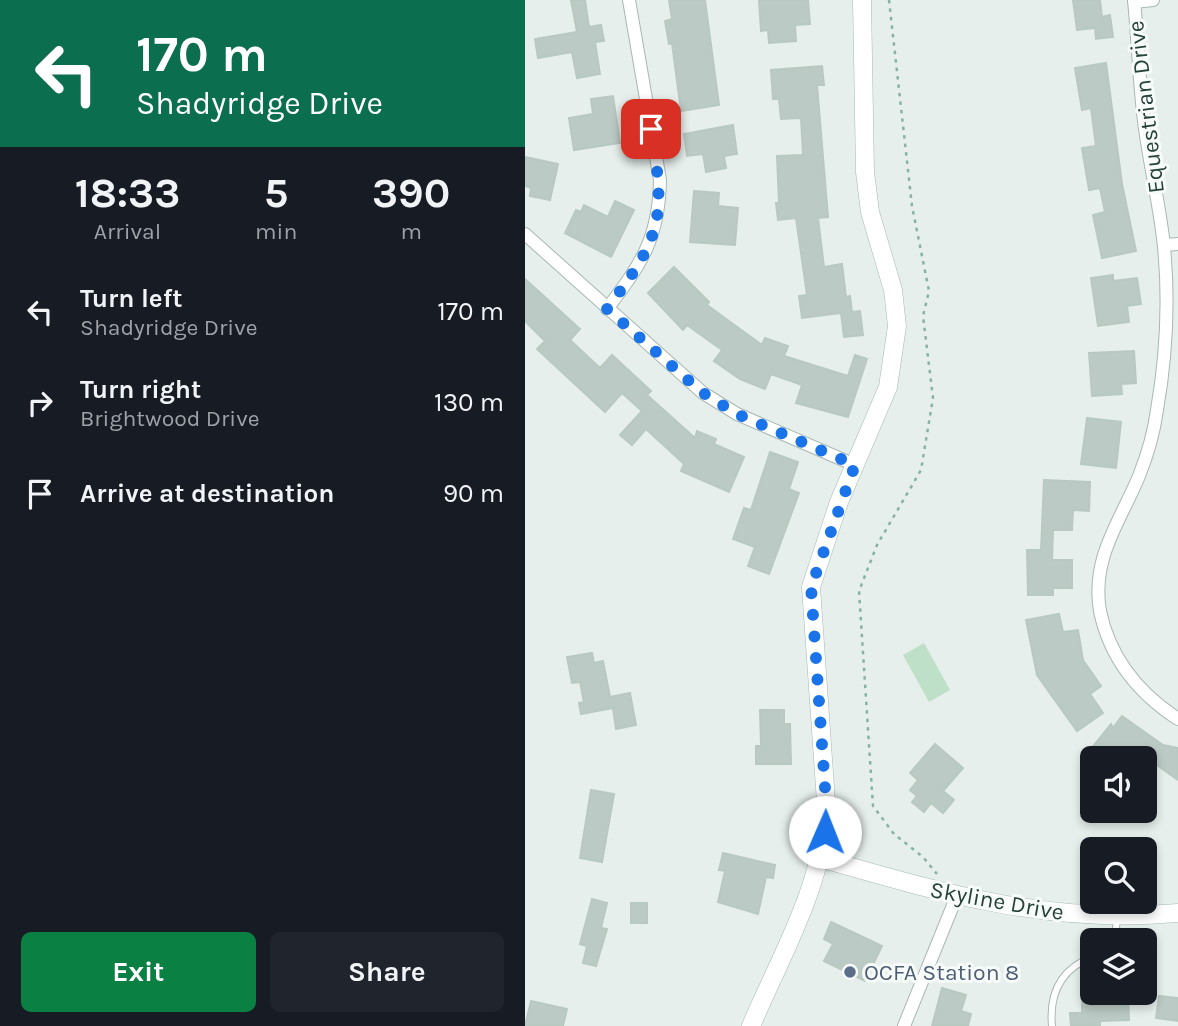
<!DOCTYPE html>
<html lang="en">
<head>
<meta charset="utf-8">
<style>
  body { margin:0; font-family:Karla,sans-serif; background:#20242c; color:#f1f3f6; height:100vh; display:flex; flex-direction:column; font-size:26px; white-space:nowrap }
  * { box-sizing:border-box; margin:0 }
  p { font-size:23px; color:#9ea1a6 }
  .icon { flex:none; width:38px; height:38px; fill:none; stroke:currentColor; stroke-width:2; stroke-linecap:round; stroke-linejoin:round }
  .map { position:relative; flex:1; overflow:hidden }
  .side { display:flex; flex-direction:column; background:#171b24; width:525px }
  .side>* { flex:none }
  .banner { background:#0b6e4f; color:#fff; overflow:hidden }
  .fabs { position:absolute; left:555px; top:746px; display:grid; gap:14px }
  .fabs a { display:grid; place-items:center; width:77px; height:77px; border-radius:10px; background:#171b24; box-shadow:0 4px 10px #0003; font-size:35px }
  .pin { position:absolute; display:grid; place-items:center; width:60px; height:60px; color:#fff; margin:-30px; border-radius:14px; box-shadow:0 4px 10px #0006 }
  .me { position:absolute; width:77px; margin:-38px; rotate:1deg; stroke-linejoin:round; filter:drop-shadow(0 0 5px #0008) }
  .turn { display:flex; align-items:center; gap:24px; height:147px; padding:0 21px; font-size:32px }
  .turn .icon { width:91px; height:91px; stroke-width:2.5 }
  .turn b { display:block; font-size:49px; line-height:60px }
  .eta { display:flex; justify-content:space-evenly; align-items:center; height:119px; text-align:center }
  .eta b { font-size:42px; font-weight:700; line-height:49px }
  .button { display:flex; gap:14px; margin-top:auto; padding:14px 21px }
  .button a { flex:1; height:80px; border-radius:10px; background:#0b8043; color:#fff; font-size:28px; font-weight:700; line-height:80px; text-align:center }
  .button a+a { background:#20242c; color:#f1f3f6 }
  ul { padding:0; list-style:none }
  li { display:flex; align-items:center; gap:21px; height:91px; padding:0 21px }
  li div { flex:1 }
  li b { display:block; font-size:26px }
  li em { font-style:normal }
  main { display:flex; flex:1; min-height:0 }
  .map>svg:first-child { display:block }
  .green { fill:#bfe0c8 }
  .building { fill:#bbcac4; stroke:#b8c9c2; stroke-width:2 }
  .lines { fill:none; stroke-linecap:round; stroke-linejoin:round }
  .lane-casing { stroke:#a8b8b2; stroke-width:8 }
  .street-casing { stroke:#a8b8b2; stroke-width:14 }
  .secondary-casing { stroke:#a4bbb3; stroke-width:19 }
  .path { stroke:#86b3a5; stroke-width:2.5; stroke-dasharray:3.5 5; stroke-linecap:butt }
  .lane { stroke:#fff; stroke-width:6 }
  .street { stroke:#fff; stroke-width:12 }
  .secondary { stroke:#fff; stroke-width:18 }
  .route { stroke:#1a73e8; stroke-width:12; stroke-dasharray:0 21.6 }
  .service-dot { fill:#5c6f8a; stroke:#f7fbf9; stroke-width:2.5 }
  .labels { text-anchor:middle; dominant-baseline:central; stroke-width:6; stroke-linejoin:round; paint-order:stroke }
  .street-label { font-size:23px; fill:#24423a; stroke:#f7fbf9 }
  .service-label { font-size:23px; fill:#4e5e75; stroke:#f7fbf9; text-anchor:start }
</style>
</head>
<body>
<main>
<section class="side">
<div class="banner">
<div class="turn"><svg class="icon" aria-label="left" viewBox="0 0 24 24"><path d="M17 20v-9H6M10 6l-5 5 5 5"/></svg><div><b>170 m</b>Shadyridge Drive</div></div>
</div>
<div class="eta">
<div><b>18:33</b><p>Arrival</p></div>
<div><b>5</b><p>min</p></div>
<div><b>390</b><p>m</p></div>
</div>
<ul>
<li><svg class="icon" aria-label="left" viewBox="0 0 24 24"><path d="M17 20v-9H6M10 6l-5 5 5 5"/></svg><div><b>Turn left</b><p>Shadyridge Drive</p></div><em>170 m</em></li>
<li><svg class="icon" aria-label="right" viewBox="0 0 24 24"><path d="M7 20v-9h11M14 6l5 5-5 5"/></svg><div><b>Turn right</b><p>Brightwood Drive</p></div><em>130 m</em></li>
<li><svg class="icon" aria-label="arrive" viewBox="0 0 24 24"><path d="M6 21V4h12l-3 4 3 4H6"/></svg><div><b>Arrive at destination</b></div><em>90 m</em></li>
</ul>
<div class="button"><a>Exit</a><a>Share</a></div>
</section>
<div class="map">
<svg width="653" height="1026" viewBox="0 0 653 1026">
  <rect width="100%" height="100%" fill="#e6efeb"/>
  <path class="green" d="M399,643L425,690L404,702L378,655Z"/>
  <path class="building" d="M46,0H60L64,27L76,25L79,41L70,42L75,74L52,78L47,52L13,58L10,39L52,32Z
    M144,0H180L194,105L156,111L147,43L144,44L140,21L147,19Z
    M234,0H283L285,24L270,25L271,41L244,43L243,30L236,31Z
    M548,0H575L577,17L585,15L588,37L571,39L570,28L552,30Z
    M581,63L597,184L611,251L577,258L568,215L580,212L575,188L564,190L557,148L571,146L566,108L557,110L550,68Z
    M297,66L299,85H292L303,217L293,218L299,267L317,264L321,297L325,296L327,312L335,311L338,335L319,337L316,313L277,318L274,296L282,295L271,218L253,220L251,203H254L252,156L278,155L276,118L256,119L254,99H248L246,70Z
    M88,96L95,143L49,150L44,118L68,114L66,99Z
    M208,125L212,154L199,156L201,168L181,172L178,154L162,156L159,134Z
    M0,157L33,164L25,200L5,196L6,188L0,186Z
    M169,191L194,193L193,206L213,208L210,245L165,242Z
    M90,201L109,210L86,257L40,233L51,210L56,212L59,205L83,217Z
    M149,267L184,302L182,305L237,345L240,338L263,346L259,356L323,376L330,355L342,359L323,417L271,403L277,385L246,374L240,389L215,379L189,361L197,350L162,325L158,330L123,293Z
    M588,275V281L612,278L616,304L602,306L604,322L573,326L566,278Z
    M0,279L55,329L45,340L75,368L87,355L126,391L122,395L170,438L172,431L191,439L189,444L219,457L204,492L156,471L159,464L121,429L107,445L95,435L117,411L97,393L80,412L12,349L20,341L0,321Z
    M609,351L611,383L596,384L597,394L567,396L564,353Z
    M562,418L596,422L591,468L556,464Z
    M245,452L273,462L264,489L274,493L244,574L223,566L230,547L208,539L219,508L226,510Z
    M519,480L565,482L564,511L548,510L547,530H528L527,560H547V588H528V595H503L502,550H516Z
    M534,614L538,632L553,630L558,660L576,686L565,694L578,713L552,731L512,675L501,620Z
    M67,653L69,663L78,661L85,697L105,693L111,725L91,729L88,708L56,714L54,703L59,702L55,682L47,683L42,657Z
    M235,710H259V724H265L266,764H231V746H236Z
    M597,716L638,745L653,748V780L622,758H598L583,747L575,757L566,749L586,724L588,728Z
    M410,744L438,768L418,791L429,800L418,813L406,803L399,812L387,802L392,796L385,790L393,780L385,773Z
    M66,790L89,794L77,862L55,858Z
    M198,853L250,865L248,878L241,877L233,914L193,902L200,871L194,870Z
    M67,899L82,903L76,928L82,929L71,966L58,963L62,946L55,944Z
    M106,903H122V923H106Z
    M306,922L357,946L340,981L299,961L308,944L299,939Z
    M417,988L441,995L436,1011L446,1014L443,1026H407Z
    M603,993L604,1020L575,1021V1026H546L545,1013H557V994Z
    M634,996L653,998V1021L631,1018Z
    M6,1001L42,1009L38,1026H0Z"/>
  <g class="lines">
    <defs>
      <path id="lane" d="M590,940L592,917
        M527,1026C524,993 536,969 567,957"/>
      <path id="street" d="M609,0C613,40 614,81 619,121C624,163 635,205 639,247C644,299 641,358 632,410C629,432 622,456 614,476C595,522 566,558 575,611C585,659 613,693 653,719
        M609,2L628,0
        M0,234L178,393L212,414L330,465
        M639,245L653,244
        M82,309C116,264 134,239 135,180L104,0
        M379,1026L431,898"/>
      <path id="secondary" d="M295,858C417,893 525,925 653,913
        M226,1026C256,955 301,881 301,802L286,587L314,502L363,387L372,326L368,290L345,212L340,172L337,0"/>
    </defs>
    <use href="#lane" class="lane-casing"/>
    <use href="#street" class="street-casing"/>
    <use href="#secondary" class="secondary-casing"/>
    <path class="path" d="M364,0L387,206L404,291L398,316L408,398L396,470L352,545L334,591L348,806L369,834L398,857L412,874"/>
    <use href="#lane" class="lane"/>
    <use href="#street" class="street"/>
    <use href="#secondary" class="secondary"/>
  </g>
  <g class="lines">
    <path class="route" d="M126,129C141,219 137,236 82,309L178,393L212,414L330,465L286,587L301,802L300,832"/>
  </g>
  <circle class="service-dot" cx="325" cy="972" r="7"/>
  <g class="labels">
    <g class="street-label">
      <text transform="translate(621 107) rotate(-97)">Equestrian Drive</text>
      <text transform="translate(472 901) rotate(10)">Skyline Drive</text>
    </g>
    <g class="service-label">
      <text x="339" y="972">OCFA Station 8</text>
    </g>
  </g>
</svg>
<div class="fabs">
<a><svg class="icon" aria-label="sound" viewBox="0 0 24 24"><path d="M4 9h4l5-4v14l-5-4H4zM17 9q2 3 0 6"/></svg></a>
<a><svg class="icon" aria-label="search" viewBox="0 0 24 24"><circle cx="10" cy="10" r="6"/><path d="M15 15l6 6"/></svg></a>
<a><svg class="icon" aria-label="layers" viewBox="0 0 24 24"><path d="M12 4l9 5-9 5-9-5zM3 14l9 5 9-5"/></svg></a>
</div>
<div class="pin" style="left:126px;top:129px;background:#d93025"><svg class="icon" aria-label="arrive" viewBox="0 0 24 24"><path d="M6 21V4h12l-3 4 3 4H6"/></svg></div>
<svg class="me" style="left:300px;top:832px" viewBox="-20 -20 40 40"><circle r="19" fill="#fff"/><path d="M0-13L10 11 0 6-10 11z" fill="#1a73e8"/></svg>
</div>
</main>
</body>
</html>
